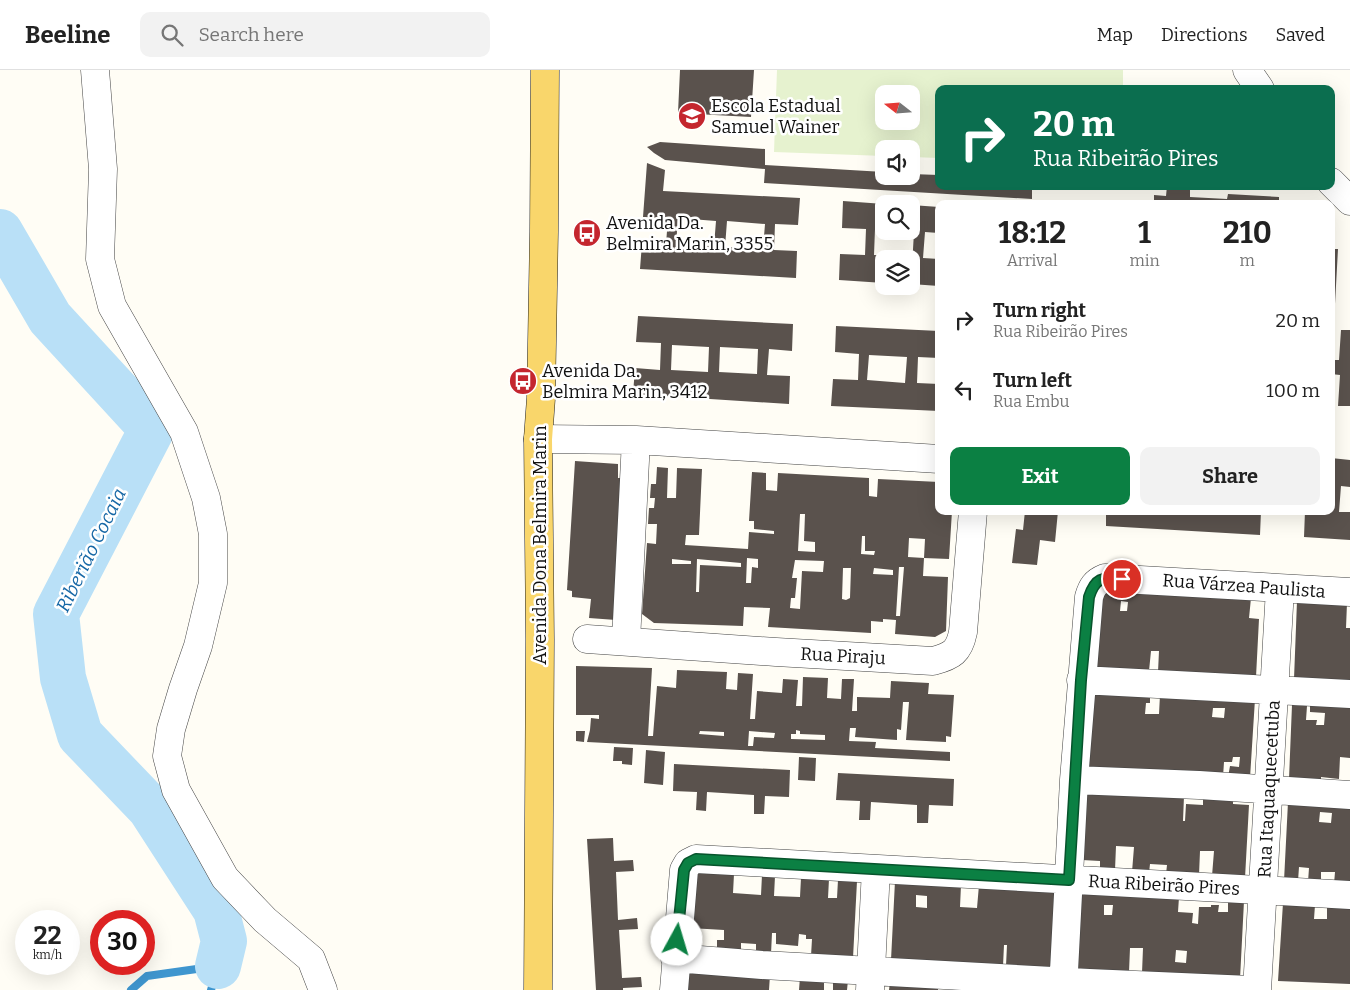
<!DOCTYPE html>
<html lang="en">
<head>
<meta charset="utf-8">
<style>
  body { margin:0; font-family:Bitter,serif; background:#f2f2f2; color:#222; height:100vh; display:flex; flex-direction:column; font-size:19px; white-space:nowrap }
  * { box-sizing:border-box; margin:0 }
  p { font-size:16px; color:#767676 }
  .icon { flex:none; width:28px; height:28px; fill:none; stroke:currentColor; stroke-width:2; stroke-linecap:round; stroke-linejoin:round }
  .map { position:relative; flex:1; overflow:hidden }
  .sheet { position:absolute; left:935px; top:130px; width:400px; height:315px; display:flex; flex-direction:column; background:#fff; border-radius:10px; box-shadow:0 5px 20px #0002 }
  .sheet>* { flex:none }
  .banner { position:absolute; left:935px; top:15px; width:400px; height:105px; border-radius:10px; box-shadow:0 5px 20px #0002; background:#0b6e4f; color:#fff; overflow:hidden }
  .needle { width:32px; rotate:287deg }
  .buttons { position:absolute; left:875px; top:15px; display:grid; gap:10px }
  .buttons a { display:grid; place-items:center; width:45px; height:45px; border-radius:10px; background:#fff; box-shadow:0 5px 20px #0002; font-size:25px }
  .speed { position:absolute; left:15px; top:840px; display:flex; gap:10px; font-size:25px; font-weight:700; text-align:center }
  .speed>* { display:grid; place-content:center; width:65px; height:65px; border-radius:50%; background:#fff; box-shadow:0 5px 20px #0002; line-height:1 }
  .speed small { font-size:12px; font-weight:400 }
  .speed .limit { border:8px solid #d22; background:#fff; color:#111 }
  .pin { position:absolute; display:grid; place-items:center; width:42px; height:42px; color:#fff; margin:-21px; border:2px solid #fff; border-radius:50%; box-shadow:0 1px 5px #0007 }
  .me { position:absolute; width:55px; margin:-28px; rotate:6deg; stroke-linejoin:round; filter:drop-shadow(0 0 4px #0008) }
  .turn { display:flex; align-items:center; gap:18px; height:105px; padding:0 15px; font-size:22px }
  .turn .icon { width:65px; height:65px; stroke-width:2.5 }
  .turn b { display:block; font-size:35px; line-height:42px }
  .eta { display:flex; justify-content:space-evenly; align-items:center; height:85px; text-align:center }
  .eta b { font-size:30px; font-weight:700; line-height:35px }
  .action { display:flex; gap:10px; margin-top:auto; padding:10px 15px }
  .action a { flex:1; height:58px; border-radius:10px; background:#0b8043; color:#fff; font-size:20px; font-weight:700; line-height:58px; text-align:center }
  .action a+a { background:#f2f2f2; color:#222 }
  ul { padding:0; list-style:none }
  li { display:flex; align-items:center; gap:15px; height:70px; padding:0 15px }
  li div { flex:1 }
  li b { display:block; font-size:19px }
  li em { font-style:normal }
  header { display:flex; align-items:center; gap:30px; box-sizing:border-box; height:70px; padding:0 25px; background:#fff; border-bottom:1px solid #e0e0e0 }
  header strong { font-size:24px }
  nav { display:flex; gap:28px; margin-inline-start:auto; font-size:18px }
  .search { width:350px; height:45px; background:#f2f2f2; display:flex; align-items:center; gap:12px; box-sizing:border-box; padding:0 18px; border-radius:10px; color:#767676; font-size:19px }
  .map>svg:first-child { display:block }
  .pitch { fill:#e6f2cf; fill-rule:evenodd }
  .lines { fill:none; stroke-linecap:round; stroke-linejoin:round }
  .stream { stroke:#3f96cf; stroke-width:8 }
  .river { stroke:#b9e0f7; stroke-width:46 }
  .building { fill:#5a524d; fill-rule:evenodd }
  .minor-casing { stroke:#444; stroke-width:29 }
  .primary-casing { stroke:#222; stroke-width:29 }
  .minor { stroke:#fff; stroke-width:28 }
  .primary { stroke:#f9d66b; stroke-width:28 }
  .route-casing { stroke:#07532c; stroke-width:12 }
  .route { stroke:#0b8043; stroke-width:9 }
  .labels { text-anchor:middle; dominant-baseline:central; stroke-width:5; stroke-linejoin:round; paint-order:stroke }
  .poi-label { font-size:18px; fill:#111; stroke:#fff; text-anchor:start }
  .street-label { font-size:18px; fill:#111; stroke:#fff }
  .water-label { font-size:19px; font-style:italic; fill:#1768a6; stroke:#fff }
</style>
</head>
<body>
<header>
<strong>Beeline</strong>
<div class="search"><svg class="icon" aria-label="search" viewBox="0 0 24 24"><circle cx="10" cy="10" r="6"/><path d="M15 15l6 6"/></svg>Search here</div>
<nav><a>Map</a><a>Directions</a><a>Saved</a></nav>
</header>
<div class="map">
<svg width="1350" height="920" viewBox="0 0 1350 920">
  <rect width="100%" height="100%" fill="#fffdf5"/>
  <path class="pitch" d="M777,0H1123V19H939V88L911,87V79H884V86L774,82ZM884,24H911V51H884Z"/>
  <g class="lines">
    <path class="stream" d="M131,920L147,906L218,896L211,920"/>
    <path class="river" d="M0,162L50,248L152,359L56,544L63,608L80,665L150,738L216,840L224,871L218,896"/>
  </g>
  <path class="building" d="M680,0H754L751,47L678,43Z
    M660,72L765,79V95L884,102V106H911V104L939,105V116H1032V129L764,113L765,99L665,90L654,83L647,77Z
    M647,93L665,100L663,121L800,128L798,155L775,154L774,180L797,181L796,208L640,199L642,173L666,174L668,148L643,147ZM678,148L716,151L714,176L676,175ZM727,151L765,154L763,179L725,177Z
    M1167,116H1190V127L1227,129L1228,124L1279,127V134H1154V125L1166,126Z
    M843,131L884,134V160L875,159L874,185L909,187V189H884V213L839,210L840,184L865,185L866,159L842,158Z
    M911,135L939,137V163L925,162L923,188L939,189V216L911,214L914,162L911,161Z
    M1331,179H1338L1335,234H1331Z
    M638,246L793,254L792,281L769,279L767,305L790,306L789,334L633,324L635,298L660,300L661,273L636,272ZM672,275L709,277L708,302L671,300ZM720,277L758,279L757,304L719,302Z
    M836,256L939,261V288L918,287L917,313L939,314V341L831,336L833,309L858,310L859,284L835,282ZM869,285L907,287L905,313L867,310Z
    M1341,260H1350V336H1338L1340,305L1331,304V290H1339Z
    M1331,388L1350,390V417L1341,416L1339,442H1350V470L1304,467L1305,441H1331Z
    M575,391L618,394V408H623L616,550L589,548L591,529L572,527V521L567,520Z
    M657,397L668,398L667,428H676L677,398L702,399L699,465H686L685,475L748,479L749,462L774,464V461L754,459V451H749L752,402L766,403V420L777,421L778,403L869,408V426L877,427L878,409L939,412V441H952L949,489L924,488L925,469L909,468L908,487L924,488L923,506L948,507L946,561L935,567L895,564L896,550L883,549V552L871,551V563L768,557L770,538L744,537L743,556L654,553L642,544L647,473L656,474L657,454H648L649,438H654L655,428H650L651,414H656ZM800,444H805L804,471L815,472V482L798,481ZM862,466H865V481H875L874,485L861,484ZM747,488L758,489V498L752,497L751,513H746ZM672,489L691,491V494H672ZM697,489L741,493V497L700,495L699,522H696ZM795,490L824,491L823,502L802,501L800,539L790,538L791,528H795L797,508H792ZM899,497H904L900,546H896ZM843,498H851L850,528L846,530L842,529ZM874,498L893,500V505L873,504Z
    M1025,441H1058L1055,472L1040,470L1037,495L1012,493L1016,459L1023,460Z
    M1106,441H1261L1260,465L1106,456Z
    M1097,522L1251,528L1249,548L1259,549L1256,607L1158,602L1159,581H1151L1149,601L1092,599ZM1121,531L1128,532L1127,541H1120Z
    M1297,531L1347,533L1346,558H1350V612L1294,609Z
    M576,596L652,598L648,666H653L657,616L676,618L677,600L727,602L726,619L737,620L738,603L753,604L750,649H755L757,621L782,623L783,609L798,610L796,636H802L803,607L828,608L827,628L841,629L842,609H854L852,641H857V627L890,628L891,611L929,613L928,624L954,625L951,667L946,666V672L906,670L909,632H903L901,660L897,659V670L855,667L856,658H850L849,671L876,672L875,678L950,682V691L587,672L590,660L591,648L599,649V645H576ZM796,660L800,661V664L825,665V670L791,669V664H796ZM700,661L724,662V666L699,664ZM749,661L775,663L774,668L754,667L753,676H748Z
    M1091,622L1150,624V633H1146L1145,644H1159L1160,625L1255,629L1250,708L1228,707L1230,696L1239,697L1240,687H1233L1232,692H1224L1223,707L1087,698ZM1213,638H1225L1224,648L1212,647Z
    M1310,633L1350,635V688L1340,687L1339,709L1321,707V711L1289,709L1292,635L1307,636L1306,650H1317L1316,655H1324L1325,643L1310,642Z
    M576,661H585L584,672L576,671Z
    M614,677L633,678L632,695L622,694V691H613Z
    M646,680L665,682L663,715L644,713Z
    M799,687L816,688L815,711L798,710Z
    M674,694L790,700L789,727L765,726L764,744H754V725L707,722L706,741L696,740L697,722L673,721Z
    M838,703L954,709L953,736L929,735L928,753H917V735L871,732L870,750H859L860,731L836,730Z
    M1086,721L1184,726L1183,751H1185L1186,734L1203,735V727L1233,729V734L1249,735L1245,808L1212,806L1214,781H1200L1199,805L1166,804L1167,795L1150,794L1149,803L1132,802L1134,777L1116,776L1115,800L1100,799V791L1082,790Z
    M1288,732L1350,736V814H1334L1335,802H1321V813L1308,812L1309,798L1299,797L1298,811H1284ZM1320,742L1332,743L1331,753L1319,752Z
    M613,768L614,791L633,790L634,801L616,802L618,850L637,848L638,859L619,860L622,908L641,907L642,917L623,918V920H596L587,769Z
    M693,801L734,804L733,823L761,825L762,805L775,806L774,826L800,827L801,808L829,809L828,828H837L838,810L857,811L853,888L811,886L812,869H806V865L799,864L798,876L776,874V863H772L771,884L756,883V874L741,873V882L717,881V870H724V860L690,858Z
    M895,811L961,815L960,837L977,838L979,815L1055,819L1053,899L1006,896L1007,875H1004L1003,896L891,890ZM916,825L927,826V838L916,837Z
    M1081,822L1179,827L1178,842L1193,843L1192,853L1198,854L1199,837H1211V835H1219L1218,842H1228V830L1244,831L1240,909L1142,903L1143,878H1130L1129,902L1077,900ZM1104,835H1113L1112,845H1104ZM1176,880L1187,881L1186,893L1175,892Z
    M1283,833L1315,835L1314,849H1327V836L1350,837V914L1278,911Z
    M688,900L770,905L769,920H686Z
    M800,907L824,909V920H799Z
    M833,910H848L847,920H833Z
    M890,912L938,914V920H889Z"/>
  <g class="lines">
    <defs>
      <path id="minor" d="M95,0L103,99L100,189L112,236L184,362L206,428L213,464V513L198,576L183,619L171,659L167,686L176,720L225,808L265,850L311,889L323,920
        M1247,0L1260,19
        M1331,112L1350,131
        M538,369L636,370L939,389
        M587,569L776,582L933,591C952,586 959,582 963,562L973,441
        M626,571L636,370
        M1081,610L1350,624
        M1074,710L1199,715L1350,725
        M675,888L762,895L1089,913L1250,920
        M674,920L684,800L688,793L696,789L1350,825
        M870,920L876,799
        M1063,920L1074,710L1089,527C1092,517 1095,512 1105,508L1350,522
        M1257,920L1280,519"/>
      <path id="primary" d="M538,920L540,569L538,369L541,328L544,162L545,0"/>
    </defs>
    <use href="#minor" class="minor-casing"/>
    <use href="#primary" class="primary-casing"/>
    <use href="#minor" class="minor"/>
    <use href="#primary" class="primary"/>
  </g>
  <g class="lines">
    <defs>
      <path id="route" d="M677,870L684,800L688,793L696,789L1069,810L1081,610L1089,527C1096,506 1103,508 1122,509"/>
    </defs>
    <use href="#route" class="route-casing"/>
    <use href="#route" class="route"/>
  </g>
  <defs>
    <symbol id="school-disc" viewBox="-11 -11 22 22"><circle r="9.5" fill="#c4262e" stroke="#fff"/><path d="M0-5L7-2L0 1L-7-2ZM-4 1L0 2.5L4 1V4Q0 6-4 4Z" fill="#fff"/></symbol>
    <symbol id="bus-disc" viewBox="-11 -11 22 22"><circle r="9.5" fill="#c4262e" stroke="#fff"/><path d="M-5-6H5V4H4V6H2V4H-2V6H-4V4H-5ZM-3.5-4V0h7V-4ZM-3.5 1.2v1.5H-2V1.2ZM2 1.2v1.5H3.5V1.2Z" fill="#fff"/></symbol>
  </defs>
  <g fill-rule="evenodd">
    <use href="#school-disc" x="676" y="30" width="32" height="32"/>
    <use href="#bus-disc" x="571" y="147" width="32" height="32"/>
    <use href="#bus-disc" x="507" y="295" width="32" height="32"/>
  </g>
  <g class="labels">
    <g class="poi-label">
      <text x="711" y="36">Escola Estadual<tspan x="711" dy="21">Samuel Wainer</tspan></text>
      <text x="606" y="153">Avenida Da.<tspan x="606" dy="21">Belmira Marin, 3355</tspan></text>
      <text x="542" y="301">Avenida Da.<tspan x="542" dy="21">Belmira Marin, 3412</tspan></text>
    </g>
    <g class="street-label">
      <text transform="translate(540 475) rotate(-90)">Avenida Dona Belmira Marin</text>
      <text transform="translate(1244 516) rotate(4)">Rua Várzea Paulista</text>
      <text transform="translate(843 586) rotate(3)">Rua Piraju</text>
      <text transform="translate(1269 719) rotate(-87)">Rua Itaquaquecetuba</text>
      <text transform="translate(1164 815) rotate(3)">Rua Ribeirão Pires</text>
    </g>
    <g class="water-label">
      <text transform="translate(91 480) rotate(-64)">Riberião Cocaia</text>
    </g>
  </g>
</svg>
<div class="buttons">
<a><svg class="needle" viewBox="-14 -14 28 28"><path d="M0-13l5 13h-10z" fill="#e53935"/><path d="M0 13l5-13h-10z" fill="#767676"/></svg></a>
<a><svg class="icon" aria-label="sound" viewBox="0 0 24 24"><path d="M4 9h4l5-4v14l-5-4H4zM17 9q2 3 0 6"/></svg></a>
<a><svg class="icon" aria-label="search" viewBox="0 0 24 24"><circle cx="10" cy="10" r="6"/><path d="M15 15l6 6"/></svg></a>
<a><svg class="icon" aria-label="layers" viewBox="0 0 24 24"><path d="M12 4l9 5-9 5-9-5zM3 14l9 5 9-5"/></svg></a>
</div>
<div class="speed"><div>22<small>km/h</small></div><div class="limit">30</div></div>
<div class="pin" style="left:1122px;top:509px;background:#d93025"><svg class="icon" aria-label="arrive" viewBox="0 0 24 24"><path d="M6 21V4h12l-3 4 3 4H6"/></svg></div>
<svg class="me" style="left:677px;top:870px" viewBox="-20 -20 40 40"><circle r="19" fill="#fff"/><path d="M0-13L10 11 0 6-10 11z" fill="#0b8043"/></svg>
<div class="banner">
<div class="turn"><svg class="icon" aria-label="right" viewBox="0 0 24 24"><path d="M7 20v-9h11M14 6l5 5-5 5"/></svg><div><b>20 m</b>Rua Ribeirão Pires</div></div>
</div>
<section class="sheet">
<div class="eta">
<div><b>18:12</b><p>Arrival</p></div>
<div><b>1</b><p>min</p></div>
<div><b>210</b><p>m</p></div>
</div>
<ul>
<li><svg class="icon" aria-label="right" viewBox="0 0 24 24"><path d="M7 20v-9h11M14 6l5 5-5 5"/></svg><div><b>Turn right</b><p>Rua Ribeirão Pires</p></div><em>20 m</em></li>
<li><svg class="icon" aria-label="left" viewBox="0 0 24 24"><path d="M17 20v-9H6M10 6l-5 5 5 5"/></svg><div><b>Turn left</b><p>Rua Embu</p></div><em>100 m</em></li>
</ul>
<div class="action"><a>Exit</a><a>Share</a></div>
</section>
</div>
</body>
</html>
